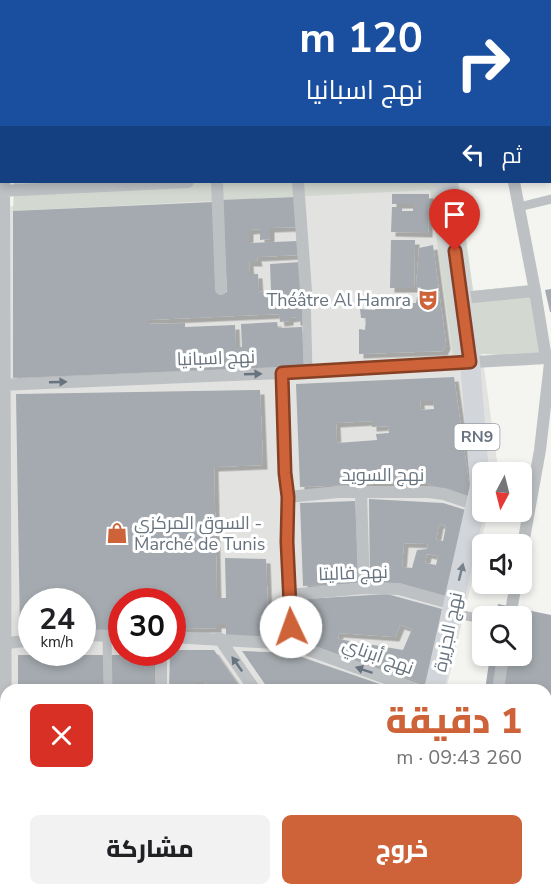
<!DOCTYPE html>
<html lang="ar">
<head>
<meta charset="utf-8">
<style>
  body { margin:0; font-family:"Nunito Sans",Cairo,sans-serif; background:#f2f2f2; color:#202124; direction:rtl; height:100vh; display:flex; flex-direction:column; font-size:22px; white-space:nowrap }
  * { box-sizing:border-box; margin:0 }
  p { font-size:20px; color:#757577 }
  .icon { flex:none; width:33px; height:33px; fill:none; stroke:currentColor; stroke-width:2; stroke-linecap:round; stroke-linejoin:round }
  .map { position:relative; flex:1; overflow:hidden; direction:ltr }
  .drawer { position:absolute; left:0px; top:684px; width:552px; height:212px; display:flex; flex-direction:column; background:#fff; border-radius:18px 18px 0 0; box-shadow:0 3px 9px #0003; direction:rtl }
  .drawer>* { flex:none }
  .top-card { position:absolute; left:0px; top:0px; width:552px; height:183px; box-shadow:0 3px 9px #0003; direction:rtl; background:#1a4fa0; color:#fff; overflow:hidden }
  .needle { width:39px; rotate:187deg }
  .tools { position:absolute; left:472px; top:462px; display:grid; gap:12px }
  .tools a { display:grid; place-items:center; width:60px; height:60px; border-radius:9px; background:#fff; box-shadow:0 3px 9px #0003; font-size:30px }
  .speed { position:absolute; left:18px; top:588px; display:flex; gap:12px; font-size:30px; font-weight:700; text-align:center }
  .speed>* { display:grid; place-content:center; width:78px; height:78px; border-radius:50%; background:#fff; box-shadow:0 3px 9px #0003; line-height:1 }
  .speed small { font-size:15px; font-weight:400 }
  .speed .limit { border:9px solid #d22; background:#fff; color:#111 }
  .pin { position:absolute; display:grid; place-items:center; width:51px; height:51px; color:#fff; margin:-62px -26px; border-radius:50% 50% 50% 0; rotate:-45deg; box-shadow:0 0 6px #0007 }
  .pin .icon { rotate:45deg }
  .me { position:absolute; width:66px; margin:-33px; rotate:357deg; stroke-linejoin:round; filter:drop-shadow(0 0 4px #0008) }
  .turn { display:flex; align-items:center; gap:21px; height:126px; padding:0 30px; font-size:27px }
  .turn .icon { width:78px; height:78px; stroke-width:2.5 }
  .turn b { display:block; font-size:42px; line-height:51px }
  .then { display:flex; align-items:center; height:57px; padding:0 30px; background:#0003; gap:12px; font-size:22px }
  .round { display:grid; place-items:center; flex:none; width:63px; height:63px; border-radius:9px; background:#f2f2f2 }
  .headline { display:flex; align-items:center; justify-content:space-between; height:102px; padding:0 30px }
  h1 { font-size:36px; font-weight:800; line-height:45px; color:#ce6238 }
  .cta { display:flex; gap:12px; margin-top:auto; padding:12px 30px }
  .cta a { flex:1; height:69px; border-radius:9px; background:#ce6238; color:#fff; font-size:24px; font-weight:800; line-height:69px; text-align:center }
  .cta a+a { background:#f2f2f2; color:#202124 }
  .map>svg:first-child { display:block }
  .built { fill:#e2e3e1; fill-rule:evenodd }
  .green { fill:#d3d9d1 }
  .building { fill:#a4aaaf; fill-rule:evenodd; filter:url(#shadow) }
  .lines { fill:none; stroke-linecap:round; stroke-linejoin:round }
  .pedestrian { stroke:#bec1c4; stroke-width:9 }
  .minor { stroke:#bec1c4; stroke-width:12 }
  .primary { stroke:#d2d5d9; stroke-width:20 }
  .oneway { fill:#67737e }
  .oneway2 { fill:#77828c }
  .route-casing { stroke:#864024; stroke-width:15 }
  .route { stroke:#ce6238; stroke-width:10 }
  .labels { text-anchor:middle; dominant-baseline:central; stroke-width:6; stroke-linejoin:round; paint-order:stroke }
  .shield { fill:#fff; stroke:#959da5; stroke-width:1.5 }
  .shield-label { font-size:16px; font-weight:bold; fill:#67737e }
  .poi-label { font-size:18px; fill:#67737e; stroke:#fff; text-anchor:end }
  .street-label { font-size:18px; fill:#67737e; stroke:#fff }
</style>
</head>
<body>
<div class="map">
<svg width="551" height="895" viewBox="0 0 551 895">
  <defs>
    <filter id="shadow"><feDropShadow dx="4.5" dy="4.5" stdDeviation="0" flood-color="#0004"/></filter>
  </defs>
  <rect width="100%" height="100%" fill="#f4f4f1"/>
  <path class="built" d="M422,182H458L498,468L497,472H483V512H488L446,690H6V890H406L404,895H0V207ZM32,602H82V652H32ZM122,602H172V652H122Z"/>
  <path class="green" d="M14,182H458L473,291L528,285L542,358L483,354L453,356L430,190L13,211Z"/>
  <path class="building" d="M392,194H429L428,233L391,232L392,207H402V211H413V204H392Z
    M295,197L297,227L270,228V239L260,240V229L249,230V243L298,241V255L257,257L258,262H249L250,274H258L259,292L271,291L270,264L300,262L303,321H296V317L289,318V321L280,322L279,314L148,320V324L185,323V327L235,325L236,347H242L241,324L277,322L278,328L302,327L304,366L13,378V211L214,202L218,293L227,292L222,200Z
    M391,240H415L414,288H390Z
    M433,245L446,345L443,351L359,354V329L365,330L366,318H361L360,309L375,310L377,302L416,303L417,297H421L422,288L416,287L419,248Z
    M551,289V312H550L545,290Z
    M454,377L471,498L422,482L300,487L296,384ZM420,401H433L434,409L421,410ZM372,421V427L388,426L389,433L376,434L377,440L337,443L336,423Z
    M260,390L263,465L214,467L217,598H226L225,558L266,559L269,636L226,637V624H217V628L172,629V602H122V630H82V602H32V631L20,632L16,394Z
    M369,499L443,503L469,511L447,597L399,583H370ZM439,524L446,526L443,541L436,540ZM404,543L428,544L427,549L417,550L412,568L402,567ZM427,554L438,556L436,565L425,563Z
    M355,501L359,584L303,586L300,503Z
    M387,594L442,609L427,684L305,645V599ZM400,625L412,629L403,650L338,639L339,633L395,637Z
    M498,604L551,615V846H546V690H485L490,656H522V616H496Z
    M172,650H214L242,690H210L205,682H196V690H169L170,652H172Z
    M242,651L290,653L397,690H269Z
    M18,655H105V690H18Z
    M111,655H154V690H111Z
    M236,890H384L383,895H236Z"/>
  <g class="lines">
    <path class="pedestrian" d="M550,19H551
      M550,94L551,97
      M519,207L551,199
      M306,291L308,371
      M451,613L483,619
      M107,636L108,690"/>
    <path class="minor" d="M5,2V0
      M507,2V0
      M4,182L6,800
      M217,182L221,289
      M298,182L306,291
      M514,182L535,291L546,358
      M0,191L188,182
      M462,298L535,291
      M282,373L285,473L288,497L287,542L292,644
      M0,385L282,373L546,358L551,363
      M361,493L364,588
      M288,497L338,492H428L444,494L476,505
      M522,550L540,450L550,363
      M289,595L364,588L399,589L453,604
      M510,616L516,584
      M82,635L122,636
      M172,637L292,644L419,690
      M219,638L255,690
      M0,644L32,640
      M161,652V690
      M498,690L503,656
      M546,763L551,762
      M546,830L551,829
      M159,890V895
      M7,895H146
      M481,895L482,890"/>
    <path class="primary" d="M422,0L423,2
      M434,690L480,486L470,362L445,182
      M393,895L394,890"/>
  </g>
  <defs><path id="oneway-solid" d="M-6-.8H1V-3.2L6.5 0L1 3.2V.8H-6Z" transform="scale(1.5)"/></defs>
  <g class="oneway">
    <use href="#oneway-solid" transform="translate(253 374) rotate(-2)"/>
    <use href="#oneway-solid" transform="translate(58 382) rotate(-2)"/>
    <use href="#oneway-solid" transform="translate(237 664) rotate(-125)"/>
    <use href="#oneway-solid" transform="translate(364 670) rotate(-161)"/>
  </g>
  <use class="oneway2" href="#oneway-solid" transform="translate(461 572) rotate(-76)"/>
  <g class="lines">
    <defs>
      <path id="route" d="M291,627L287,542L288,497L285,473L282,373L470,362L455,251"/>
    </defs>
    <use href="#route" class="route-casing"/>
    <use href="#route" class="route"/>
  </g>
  <defs>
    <symbol id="theatre-bare" viewBox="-9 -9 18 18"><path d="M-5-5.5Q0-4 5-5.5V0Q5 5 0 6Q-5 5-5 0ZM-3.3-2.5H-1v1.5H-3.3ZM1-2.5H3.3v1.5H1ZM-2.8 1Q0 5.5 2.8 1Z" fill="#ce6238" stroke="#fff" stroke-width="2.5" paint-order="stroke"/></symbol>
    <symbol id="shop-bare" viewBox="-9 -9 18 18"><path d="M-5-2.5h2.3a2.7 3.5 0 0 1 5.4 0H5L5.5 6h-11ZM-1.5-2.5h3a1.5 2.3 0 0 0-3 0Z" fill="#ce6238" stroke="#fff" stroke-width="2.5" paint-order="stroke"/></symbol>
  </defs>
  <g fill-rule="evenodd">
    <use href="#theatre-bare" x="413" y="285" width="30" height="30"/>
    <use href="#shop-bare" x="102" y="518" width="30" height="30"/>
  </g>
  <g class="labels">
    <rect class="shield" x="454.5" y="424" width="45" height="26" rx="4.5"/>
    <g class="shield-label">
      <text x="477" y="437">RN9</text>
    </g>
    <g class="poi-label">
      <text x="411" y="300">Théâtre Al Hamra</text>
      <text x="134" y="523" text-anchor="start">السوق المركزي -<tspan x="134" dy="21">Marché de Tunis</tspan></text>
    </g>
    <g class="street-label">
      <text transform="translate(216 358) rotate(-2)">نهج اسبانيا</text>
      <text x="383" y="475">نهج السويد</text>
      <text transform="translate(353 573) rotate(-2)">نهج فاليتا</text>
      <text transform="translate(448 632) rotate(-78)">نهج الجزيرة</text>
      <text transform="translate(378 656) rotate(20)">نهج أبرناي</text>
    </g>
  </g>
</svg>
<div class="tools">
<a><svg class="needle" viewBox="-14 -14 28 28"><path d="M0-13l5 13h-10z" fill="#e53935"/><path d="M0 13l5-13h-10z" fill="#757577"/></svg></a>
<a><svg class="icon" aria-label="sound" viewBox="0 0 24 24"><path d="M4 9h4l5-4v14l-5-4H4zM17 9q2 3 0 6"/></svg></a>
<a><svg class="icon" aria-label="search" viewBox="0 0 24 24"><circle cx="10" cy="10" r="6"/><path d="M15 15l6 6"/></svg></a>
</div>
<div class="speed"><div>24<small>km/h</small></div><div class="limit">30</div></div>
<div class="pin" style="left:455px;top:251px;background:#d93025"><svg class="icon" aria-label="arrive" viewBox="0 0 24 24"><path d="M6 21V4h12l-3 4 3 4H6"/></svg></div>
<svg class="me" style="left:291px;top:627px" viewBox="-20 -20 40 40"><circle r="19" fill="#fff"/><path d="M0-13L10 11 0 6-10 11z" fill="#ce6238"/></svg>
<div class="top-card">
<div class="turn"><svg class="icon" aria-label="right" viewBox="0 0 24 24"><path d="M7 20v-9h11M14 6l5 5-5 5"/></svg><div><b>120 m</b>نهج اسبانيا</div></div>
<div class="then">ثم<svg class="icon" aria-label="left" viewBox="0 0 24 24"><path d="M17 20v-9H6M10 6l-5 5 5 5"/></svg></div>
</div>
<section class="drawer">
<div class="headline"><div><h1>1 دقيقة</h1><p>260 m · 09:43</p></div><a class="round" style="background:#d93025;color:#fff"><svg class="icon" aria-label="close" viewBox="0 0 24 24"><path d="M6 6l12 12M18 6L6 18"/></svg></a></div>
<div class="cta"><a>خروج</a><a>مشاركة</a></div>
</section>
</div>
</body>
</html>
